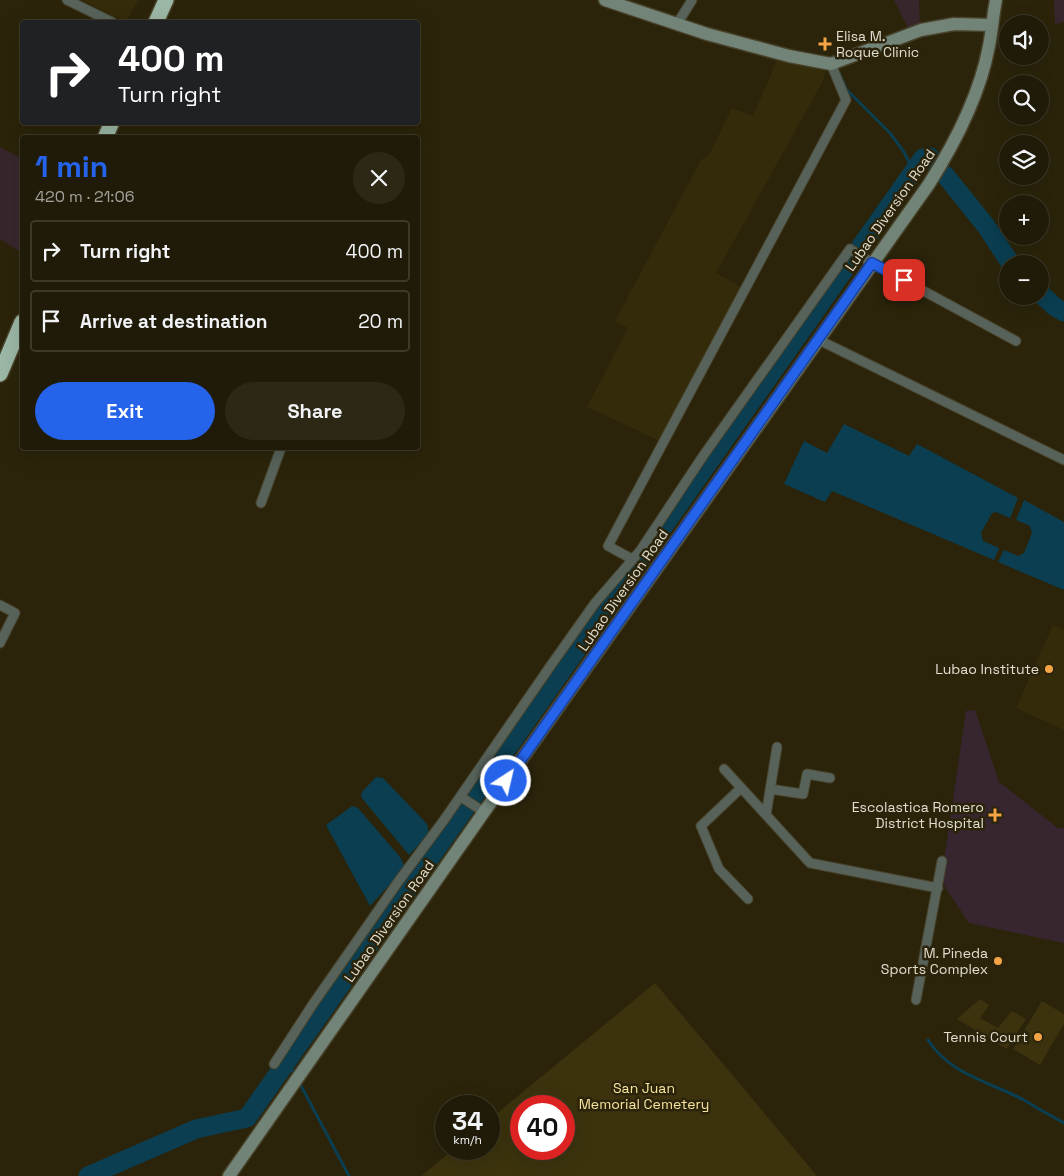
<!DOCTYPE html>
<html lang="en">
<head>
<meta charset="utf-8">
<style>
  body { margin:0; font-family:"Space Grotesk",sans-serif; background:#2d2816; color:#f1f3f6; height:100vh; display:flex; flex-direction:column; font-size:19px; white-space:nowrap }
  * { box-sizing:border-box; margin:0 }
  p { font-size:16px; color:#a2a19c }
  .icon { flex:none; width:28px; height:28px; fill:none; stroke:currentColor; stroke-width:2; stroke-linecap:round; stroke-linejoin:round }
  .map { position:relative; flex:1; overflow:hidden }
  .panel { position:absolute; left:20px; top:135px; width:400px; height:315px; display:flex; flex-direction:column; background:#201b08; border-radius:5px; box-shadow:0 5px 20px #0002,0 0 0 1px #3d3929 }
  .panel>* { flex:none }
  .hud { position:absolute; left:20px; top:20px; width:400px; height:105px; border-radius:5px; box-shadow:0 5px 20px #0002,0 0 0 1px #3d3929; background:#202124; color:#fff; overflow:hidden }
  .fabs { position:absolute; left:999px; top:15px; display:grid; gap:10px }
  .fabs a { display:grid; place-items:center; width:50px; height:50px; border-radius:50%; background:#201b08; box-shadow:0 5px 20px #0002,0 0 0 1px #3d3929; font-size:25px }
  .speed { position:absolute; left:435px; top:1095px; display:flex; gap:10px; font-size:25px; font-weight:700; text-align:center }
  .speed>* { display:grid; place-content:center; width:65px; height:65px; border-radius:50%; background:#201b08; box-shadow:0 5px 20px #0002,0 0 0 1px #3d3929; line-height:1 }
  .speed small { font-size:12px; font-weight:400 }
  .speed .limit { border:8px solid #d22; background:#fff; color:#111 }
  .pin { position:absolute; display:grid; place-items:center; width:42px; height:42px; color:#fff; margin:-21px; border-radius:10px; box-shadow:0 2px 8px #0006 }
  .me { position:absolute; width:55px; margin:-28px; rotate:35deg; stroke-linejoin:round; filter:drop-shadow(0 0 4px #0008) }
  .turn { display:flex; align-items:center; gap:18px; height:105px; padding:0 15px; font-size:22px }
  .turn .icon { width:65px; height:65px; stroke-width:2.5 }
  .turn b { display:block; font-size:35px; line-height:42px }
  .round { display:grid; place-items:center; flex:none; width:52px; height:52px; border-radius:26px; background:#2d2816 }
  .head { display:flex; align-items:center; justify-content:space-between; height:85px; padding:0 15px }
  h1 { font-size:30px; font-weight:700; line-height:38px; color:#2563eb }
  .action { display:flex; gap:10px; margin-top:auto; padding:10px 15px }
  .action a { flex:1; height:58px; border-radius:30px; background:#2563eb; color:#fff; font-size:20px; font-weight:700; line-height:58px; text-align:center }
  .action a+a { background:#2d2816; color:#f1f3f6 }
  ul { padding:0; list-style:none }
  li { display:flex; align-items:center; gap:15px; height:62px; margin:0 10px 8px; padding:0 5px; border:2px solid #3d3929; border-radius:5px }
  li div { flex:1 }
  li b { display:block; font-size:19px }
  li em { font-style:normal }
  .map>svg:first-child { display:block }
  .commercial { fill:#38262d }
  .built { fill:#342b0a }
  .medical { fill:#37262f }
  .green { fill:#3c330e; fill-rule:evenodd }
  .water { fill:#0a3e50 }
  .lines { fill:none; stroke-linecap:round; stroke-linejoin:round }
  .stream { stroke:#0a3e50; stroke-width:3 }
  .river { stroke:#0a3e50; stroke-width:19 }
  .street-casing { stroke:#48422a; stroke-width:11 }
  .secondary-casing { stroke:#48422a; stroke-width:15 }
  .highway-casing { stroke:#48422a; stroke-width:18 }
  .street { stroke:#56625a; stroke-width:9 }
  .secondary { stroke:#728478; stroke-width:12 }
  .highway { stroke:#9bb7a5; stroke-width:15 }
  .route-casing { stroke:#184099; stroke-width:12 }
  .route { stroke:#2563eb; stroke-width:9 }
  .poi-dot { fill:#f4a444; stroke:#2b240b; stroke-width:2 }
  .labels { text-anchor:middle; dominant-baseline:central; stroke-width:5; stroke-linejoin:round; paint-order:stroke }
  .poi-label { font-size:14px; fill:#e2decf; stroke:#2b240b; text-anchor:end }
  .street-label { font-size:14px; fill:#e2decf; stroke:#2b240b }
  .park-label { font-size:14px; fill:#f7e49e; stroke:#2b240b }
</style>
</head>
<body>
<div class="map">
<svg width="1064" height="1176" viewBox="0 0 1064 1176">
  <rect width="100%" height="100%" fill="#2b240b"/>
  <path class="commercial" d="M894,0H919L920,27L909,30Z
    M1054,0H1064V22L1055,24Z
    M0,147L22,159V253L0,239Z"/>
  <path class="built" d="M82,0H138L126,22Z
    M778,58L826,69L823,81L716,273L741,287L660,441L587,407L628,328L615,321L701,160L709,155L732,108L753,116Z
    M1053,625L1064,630V730L1016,708Z"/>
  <path class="medical" d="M975,710L999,782L1058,828H1064V943L969,923L941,881L966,711Z"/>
  <path class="green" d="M655,983L817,1176H421L454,1149H489V1120ZM521,1106H564V1149H521Z
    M980,999L989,1005L980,1018L998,1028L1012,1011L1026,1019L1007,1049L957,1019Z
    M1042,1001L1064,1014V1024L1040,1065L1013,1049Z"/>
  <path class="water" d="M844,424L909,456L917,444L1018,498L1010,518L996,512L992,513L981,533L983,541L999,548L994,560L832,491L825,502L784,484L804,441L827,453Z
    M1024,500L1064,522V590L998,562L1004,550L1018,556L1024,553L1032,533L1030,526L1016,520Z
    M376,777L383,778L427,824L429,834L409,855L361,797L362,792Z
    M352,806L358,808L400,857L404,865L403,870L370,906L326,825Z"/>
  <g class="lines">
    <path class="stream" d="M839,72L847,90L890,133L904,152L914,172
      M928,1040C949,1074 990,1082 1024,1100C1037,1108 1051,1116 1064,1123
      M287,1060L295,1075
      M299,1082L349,1176"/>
    <path class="river" d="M945,175L986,226L1011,264
      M1040,293L1055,307L1064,312
      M88,1176L196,1129L247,1118L923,158L930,157L932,160"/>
    <defs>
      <path id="street" d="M67,0L112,22
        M677,24L692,0
        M819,340L1064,460
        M261,503L281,448
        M632,559L608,546L846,100L831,64
        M0,605L15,613L0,643
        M724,769L810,863L938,888
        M741,788L701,826L719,869L748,899
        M770,789L803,794L807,774L830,778
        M461,797L484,812
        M766,815L777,747
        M916,1000L942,861
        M274,1064L313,1004L398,882L444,820L549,668L595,603L640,551L703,456L850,249L872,263L1016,341"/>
      <path id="secondary" d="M605,0L707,34L789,56L831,64L921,30L954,24L992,25
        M229,1176L484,812L929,184C955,143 980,94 989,46C992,31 993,15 996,0"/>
      <path id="highway" d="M156,22L166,0
        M105,138L112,122
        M0,374L22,322"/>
    </defs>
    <use href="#street" class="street-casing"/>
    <use href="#secondary" class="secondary-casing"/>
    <use href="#highway" class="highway-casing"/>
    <use href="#street" class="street"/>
    <use href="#secondary" class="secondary"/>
    <use href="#highway" class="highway"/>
  </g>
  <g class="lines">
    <defs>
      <path id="route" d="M506,781L872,263L904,280"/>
    </defs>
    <use href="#route" class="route-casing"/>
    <use href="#route" class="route"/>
  </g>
  <g class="poi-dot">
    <path d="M822.5 36.5h5v5h5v5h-5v5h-5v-5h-5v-5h5z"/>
    <circle cx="1049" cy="669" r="5"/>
    <path d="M992.5 807.5h5v5h5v5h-5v5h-5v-5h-5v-5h5z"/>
    <circle cx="998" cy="961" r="5"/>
    <circle cx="1038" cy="1037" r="5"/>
  </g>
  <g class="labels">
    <g class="poi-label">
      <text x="836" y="36" text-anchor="start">Elisa M.<tspan x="836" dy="16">Roque Clinic</tspan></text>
      <text x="1039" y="669">Lubao Institute</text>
      <text x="984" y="807">Escolastica Romero<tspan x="984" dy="16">District Hospital</tspan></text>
      <text x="988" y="953">M. Pineda<tspan x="988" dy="16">Sports Complex</tspan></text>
      <text x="1028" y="1037">Tennis Court</text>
    </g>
    <g class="street-label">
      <text transform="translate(890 210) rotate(-55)">Lubao Diversion Road</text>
      <text transform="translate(623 590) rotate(-55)">Lubao Diversion Road</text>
      <text transform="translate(389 921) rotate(-55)">Lubao Diversion Road</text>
    </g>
    <g class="park-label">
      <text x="644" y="1088">San Juan<tspan x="644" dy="16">Memorial Cemetery</tspan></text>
    </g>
  </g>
</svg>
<div class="fabs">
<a><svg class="icon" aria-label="sound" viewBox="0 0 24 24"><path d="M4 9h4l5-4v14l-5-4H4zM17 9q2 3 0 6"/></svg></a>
<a><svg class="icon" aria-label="search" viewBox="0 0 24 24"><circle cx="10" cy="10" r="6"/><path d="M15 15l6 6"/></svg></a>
<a><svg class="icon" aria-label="layers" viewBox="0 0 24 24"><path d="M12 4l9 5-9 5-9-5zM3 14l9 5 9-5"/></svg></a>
<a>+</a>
<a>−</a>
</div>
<div class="speed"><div>34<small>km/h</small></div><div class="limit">40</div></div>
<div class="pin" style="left:904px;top:280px;background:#d93025"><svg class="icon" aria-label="arrive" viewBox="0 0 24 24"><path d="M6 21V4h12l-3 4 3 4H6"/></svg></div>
<svg class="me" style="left:506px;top:781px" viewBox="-20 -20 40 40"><circle r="17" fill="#2563eb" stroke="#fff" stroke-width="3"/><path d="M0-11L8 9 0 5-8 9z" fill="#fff"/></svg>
<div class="hud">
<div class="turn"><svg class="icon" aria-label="right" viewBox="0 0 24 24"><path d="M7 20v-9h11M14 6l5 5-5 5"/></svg><div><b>400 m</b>Turn right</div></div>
</div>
<section class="panel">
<div class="head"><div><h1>1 min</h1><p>420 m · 21:06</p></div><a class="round"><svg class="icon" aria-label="close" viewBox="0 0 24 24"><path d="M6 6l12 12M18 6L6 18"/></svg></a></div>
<ul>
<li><svg class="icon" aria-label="right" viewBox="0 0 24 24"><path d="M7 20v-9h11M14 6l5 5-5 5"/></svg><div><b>Turn right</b></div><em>400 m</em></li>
<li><svg class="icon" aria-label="arrive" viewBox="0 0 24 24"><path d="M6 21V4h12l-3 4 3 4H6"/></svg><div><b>Arrive at destination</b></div><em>20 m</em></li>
</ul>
<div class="action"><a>Exit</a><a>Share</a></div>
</section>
</div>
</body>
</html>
